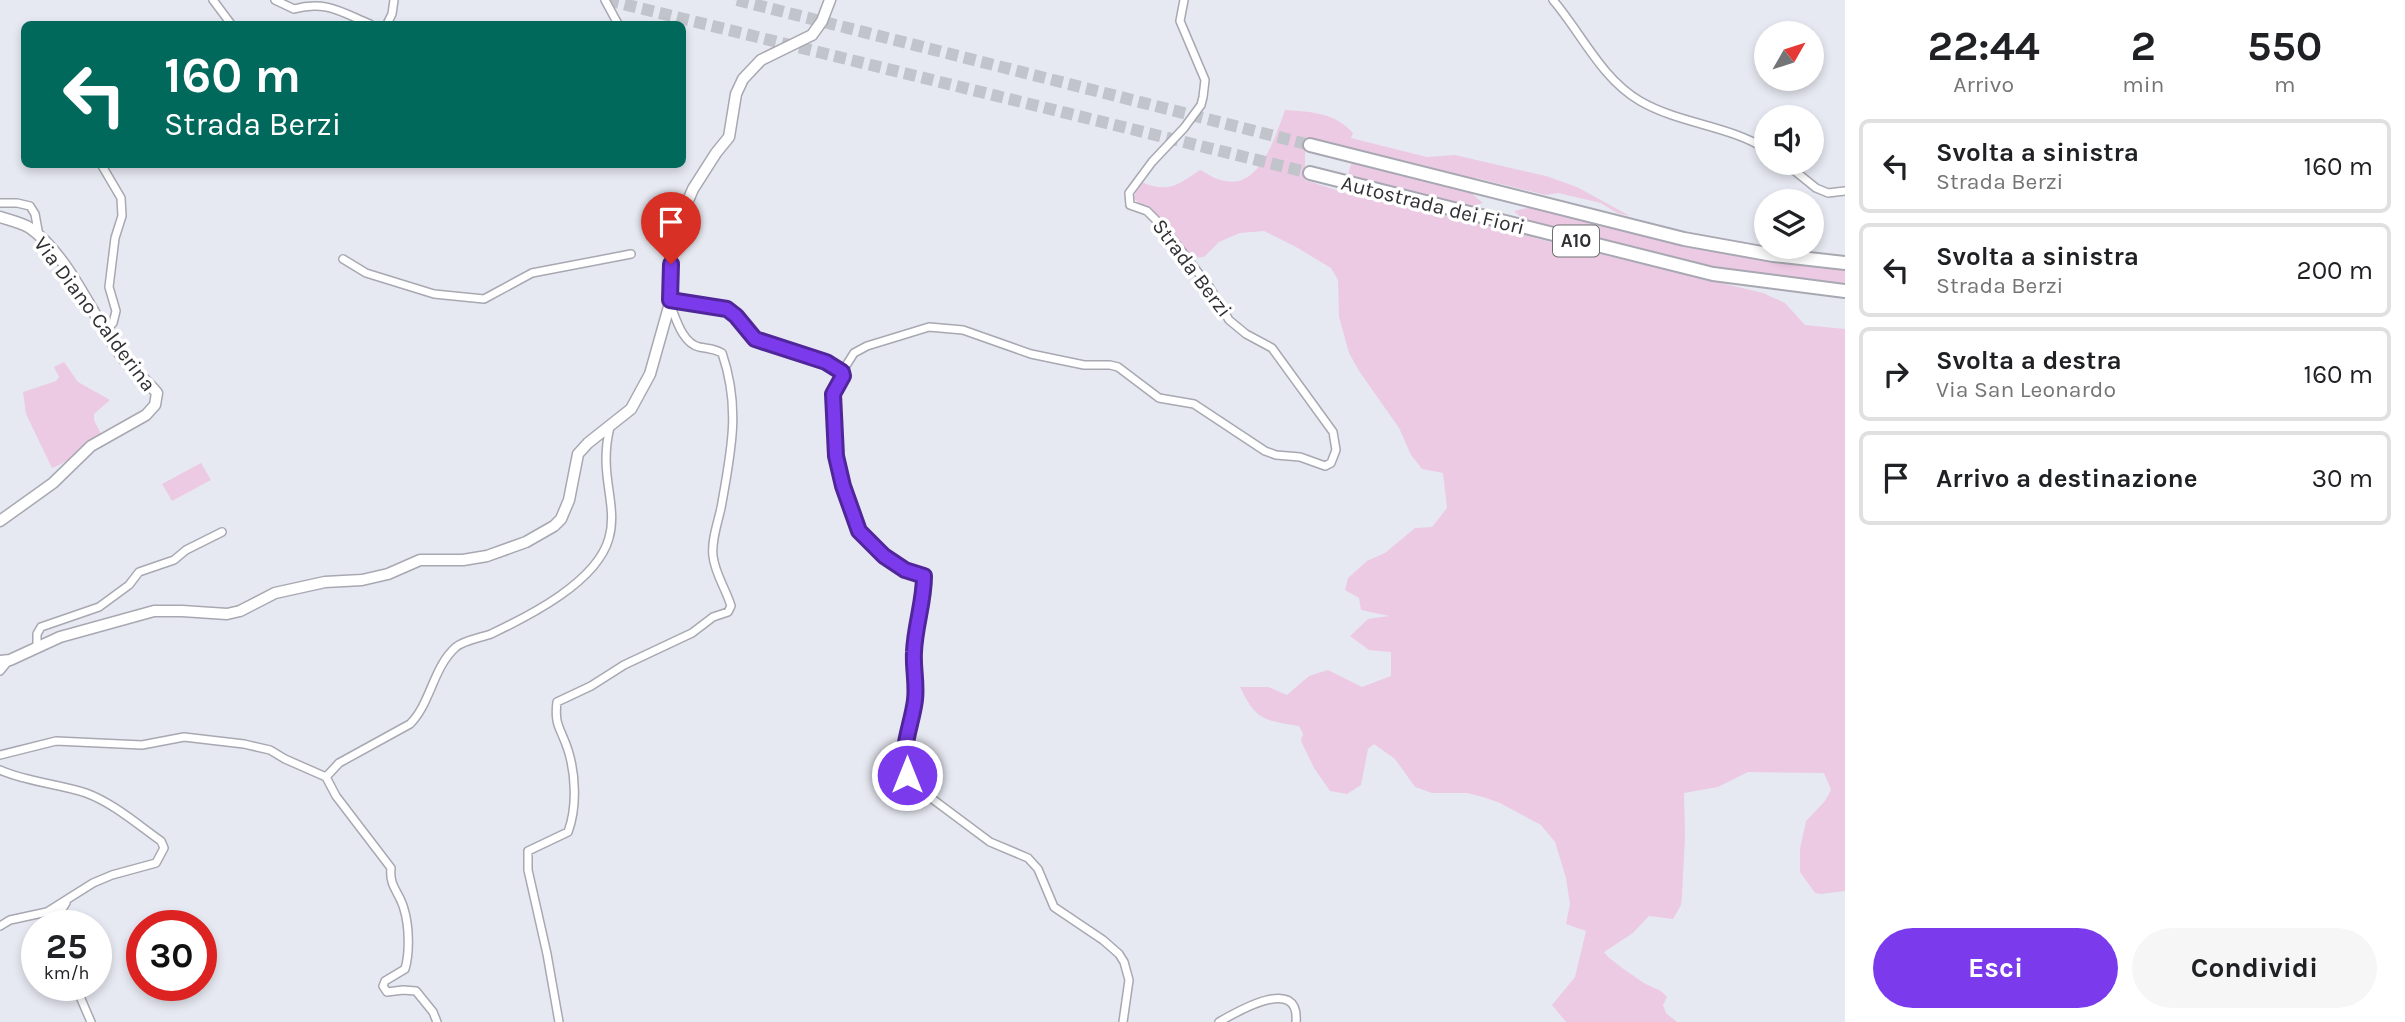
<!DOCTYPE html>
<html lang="it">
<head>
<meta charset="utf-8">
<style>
  body { margin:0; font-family:Karla,sans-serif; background:#f6f6f6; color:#202124; height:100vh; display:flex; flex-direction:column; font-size:26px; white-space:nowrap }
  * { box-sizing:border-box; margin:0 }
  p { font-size:23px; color:#757577 }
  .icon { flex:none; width:38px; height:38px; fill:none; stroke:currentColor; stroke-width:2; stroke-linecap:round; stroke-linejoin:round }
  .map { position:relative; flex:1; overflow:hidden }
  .sheet { display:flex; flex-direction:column; background:#fff; width:560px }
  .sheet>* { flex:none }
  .guide { position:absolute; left:21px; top:21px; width:665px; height:147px; border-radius:10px; box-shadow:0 4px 10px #0003; background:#00695c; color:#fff; overflow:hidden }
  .needle { width:46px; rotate:51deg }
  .tools { position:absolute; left:1754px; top:21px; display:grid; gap:14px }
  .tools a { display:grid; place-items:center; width:70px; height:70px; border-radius:50%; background:#fff; box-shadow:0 4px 10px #0003; font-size:35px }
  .speed { position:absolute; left:21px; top:910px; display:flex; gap:14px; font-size:35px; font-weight:700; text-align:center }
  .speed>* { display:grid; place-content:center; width:91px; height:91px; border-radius:50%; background:#fff; box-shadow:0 4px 10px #0003; line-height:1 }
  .speed small { font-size:18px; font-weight:400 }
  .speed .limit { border:10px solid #d22; background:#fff; color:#111 }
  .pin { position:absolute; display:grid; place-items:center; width:60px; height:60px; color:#fff; margin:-72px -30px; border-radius:50% 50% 50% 0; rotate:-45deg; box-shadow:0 0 7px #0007 }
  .pin .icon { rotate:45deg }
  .me { position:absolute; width:77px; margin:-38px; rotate:0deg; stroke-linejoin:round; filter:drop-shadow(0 0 5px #0008) }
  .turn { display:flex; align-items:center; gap:24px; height:147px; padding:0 28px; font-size:32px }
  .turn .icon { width:91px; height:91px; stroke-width:2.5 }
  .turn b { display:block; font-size:49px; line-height:60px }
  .eta { display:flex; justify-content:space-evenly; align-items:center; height:119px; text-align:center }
  .eta b { font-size:42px; font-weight:700; line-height:49px }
  .action { display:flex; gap:14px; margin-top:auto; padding:14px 28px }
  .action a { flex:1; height:80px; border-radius:42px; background:#7c3aed; color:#fff; font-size:28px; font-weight:700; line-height:80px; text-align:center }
  .action a+a { background:#f6f6f6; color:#202124 }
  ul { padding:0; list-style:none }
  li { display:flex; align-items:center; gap:21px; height:94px; margin:0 14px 10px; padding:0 14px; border:4px solid #e0e0e0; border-radius:10px }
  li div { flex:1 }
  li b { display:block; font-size:26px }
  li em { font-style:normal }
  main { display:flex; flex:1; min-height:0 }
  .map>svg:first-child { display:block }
  .green { fill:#eccae3 }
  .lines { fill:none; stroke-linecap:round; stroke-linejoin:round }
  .motorway-tunnel { stroke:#c2c4cc; stroke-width:12; stroke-dasharray:12 6; stroke-linecap:butt }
  .minor-casing { stroke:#a7a8b1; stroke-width:10 }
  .secondary-casing { stroke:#a7a8b1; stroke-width:13 }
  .motorway-casing { stroke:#a7a8b1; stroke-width:16 }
  .minor { stroke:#fff; stroke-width:7 }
  .secondary { stroke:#fff; stroke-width:10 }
  .motorway { stroke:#fff; stroke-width:12 }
  .route-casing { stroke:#51269a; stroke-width:18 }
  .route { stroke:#7c3aed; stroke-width:12 }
  .labels { text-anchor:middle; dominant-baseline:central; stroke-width:7; stroke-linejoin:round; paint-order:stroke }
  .shield { fill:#fff; stroke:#6e6e71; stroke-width:2 }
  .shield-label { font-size:19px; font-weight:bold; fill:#303034 }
  .street-label { font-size:21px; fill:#303034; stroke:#fff }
</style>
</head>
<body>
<main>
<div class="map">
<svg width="1845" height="1022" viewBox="0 0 1845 1022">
  <rect width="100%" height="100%" fill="#e7e9f2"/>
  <path class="green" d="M1285,110C1311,112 1334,112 1353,133L1351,138L1427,157L1455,155L1546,176L1577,187L1630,216L1617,213L1601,203L1558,193L1546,195L1476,178L1464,179L1309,137L1305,151V180L1361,198L1392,201L1546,241L1763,293L1785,303L1805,325L1845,329V891L1821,894L1815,893L1800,872V849L1806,821L1825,801L1831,790L1824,773L1748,772L1718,787L1684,793L1685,837L1682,896L1681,905L1673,919L1649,916L1633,933L1604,952C1608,959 1635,977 1644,983C1653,988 1661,989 1667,997L1663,1005L1666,1013L1677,1022H1566L1552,1005L1575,977L1586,931L1566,924L1570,904L1566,878L1555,842L1541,825L1500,803L1483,797L1467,793H1432L1415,787L1395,759L1374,744L1368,749L1361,785L1347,794L1330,791L1314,768L1301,741L1303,734L1299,726C1263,720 1256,720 1240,687H1268L1287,695L1309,676L1328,670L1362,687L1391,676V652L1369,650L1350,636L1368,619L1389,616L1361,610L1359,598L1345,590L1348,578L1367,561L1385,553L1415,528L1432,527L1447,508L1443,473L1422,469L1411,455L1399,428L1359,371L1349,353L1339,317L1338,280L1331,268L1296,247L1264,231L1240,233L1219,242L1204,257L1192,258L1165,224L1133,198L1142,182C1168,194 1179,184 1200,170C1208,174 1216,180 1226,181C1260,188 1276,135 1285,110Z
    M1352,161L1470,192L1483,203L1466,208L1347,178Z
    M1531,207C1635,232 1738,259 1845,269V285L1735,271L1526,222L1514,211Z
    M64,362L78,382L110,400L94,414V420L101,434C83,445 72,461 52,468L26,414L23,392L56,381L59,377L54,367Z
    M201,463L211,480L172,501L162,484Z"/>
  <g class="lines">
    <path class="motorway-tunnel" d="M607,0L1310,173
      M737,0L1310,145"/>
    <defs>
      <path id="minor" d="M213,0L231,24
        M275,0L294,9C325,0 341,12 370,24
        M605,0L618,24
        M1553,0C1582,34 1601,78 1640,101C1680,124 1727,125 1766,149
        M387,24L392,14L394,0
        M1785,163L1816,188L1828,193L1845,191
        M101,164L121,198L122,216L115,238L109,287L116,311L113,323L105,331
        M0,203H17L30,206L35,214L39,236
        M343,259L366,273L434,294L484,299L532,273L631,254
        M670,300L727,309L736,316L755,339L818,359L842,372L843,376L833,394L836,456L843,486L859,531L884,556L905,570L924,576V595L916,628L914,653L916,697L903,757L907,775L915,786L990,842L1028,858L1038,869L1054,907L1103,940L1119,954L1124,962L1129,980L1123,1022
        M842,372L854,353L867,346L929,327L963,330L1031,354L1084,365H1110L1118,367L1159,398L1194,404L1265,451L1276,455L1300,457L1325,466L1331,463L1336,450L1333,432L1272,348L1246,334L1229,320L1210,288L1164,228L1147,211L1130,205L1129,193L1152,162L1184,128L1201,105L1203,97L1205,80L1180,21L1184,0
        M37,646V634L41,627L99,607L129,585L139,572L174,560L186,550L222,532
        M0,671L9,660
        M0,755L56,741L142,745L184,737L244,744L270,750L285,759L326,777L339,763L410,724C431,703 433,667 456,647C465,640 480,638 491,634C529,616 597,582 609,538C615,517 609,496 607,475C605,458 606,443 610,427
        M0,770C28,782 58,784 86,793C113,803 137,824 161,841L164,848L156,863L112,875L93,883L47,912L10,920L0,926
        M326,777L336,796L391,868C389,887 399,891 404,909C409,925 410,952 405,969L385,981L383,986L387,992L403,990L416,991L433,1012L437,1022
        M48,926L51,917L60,912L66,903
        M75,985L91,1022
        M559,1022L547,954L528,870V851L568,832C577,808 576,775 568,750C561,728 554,726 557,702L591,686L624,665L692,633L713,617L728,612L731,606C726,589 715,574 713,556C711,541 718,522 721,508C731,452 741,408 722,353C713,348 709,349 699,347C682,343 676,318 670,304
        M1219,1022C1238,1011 1300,975 1296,1022"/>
      <path id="secondary" d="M0,217C9,220 22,223 30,228C70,257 92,316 120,354C130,369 146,379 157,393L155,405L146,415L91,446L53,483L0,521
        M0,661L10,660L60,637L154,611H182L227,614L240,611L275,593L325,582L362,580L388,574L420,560H463L487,556L526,542L554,526L561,519L569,500L578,454L588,443L631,409L650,374L670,303L671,247L678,224L693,189L716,153L729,137L736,94L743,79L761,60L812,35L822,21L830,0"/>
      <path id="motorway" d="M1310,145L1684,239L1773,255L1845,263
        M1310,173L1713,274L1845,291"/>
    </defs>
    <use href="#minor" class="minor-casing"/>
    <use href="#secondary" class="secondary-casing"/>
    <use href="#motorway" class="motorway-casing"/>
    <use href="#minor" class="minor"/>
    <use href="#secondary" class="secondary"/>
    <use href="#motorway" class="motorway"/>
  </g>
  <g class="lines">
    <defs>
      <path id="route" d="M671,264L670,300L727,309L736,316L755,339L826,362L842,372L843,376L833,394L836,456L843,486L859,531L884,556L905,570L924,576C924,602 915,626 914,652C913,668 917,684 915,700C912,725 899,751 907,775"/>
    </defs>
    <use href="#route" class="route-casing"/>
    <use href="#route" class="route"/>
  </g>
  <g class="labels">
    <rect class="shield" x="1553" y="225.5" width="46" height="31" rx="5"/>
    <g class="shield-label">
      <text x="1576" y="241">A10</text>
    </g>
    <g class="street-label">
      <text transform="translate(1433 205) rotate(14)">Autostrada dei Fiori</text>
      <text transform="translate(1192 268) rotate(53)">Strada Berzi</text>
      <text transform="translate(95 314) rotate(53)">Via Diano Calderina</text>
    </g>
  </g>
</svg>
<div class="tools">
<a><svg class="needle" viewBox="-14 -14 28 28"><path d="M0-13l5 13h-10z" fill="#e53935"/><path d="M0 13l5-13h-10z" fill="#757577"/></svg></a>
<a><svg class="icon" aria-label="sound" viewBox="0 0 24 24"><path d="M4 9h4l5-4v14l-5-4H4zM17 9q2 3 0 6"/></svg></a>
<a><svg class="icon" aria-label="layers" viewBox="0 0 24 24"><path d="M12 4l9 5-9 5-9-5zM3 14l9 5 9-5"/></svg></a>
</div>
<div class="speed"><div>25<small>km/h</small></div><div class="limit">30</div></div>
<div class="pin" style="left:671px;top:264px;background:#d93025"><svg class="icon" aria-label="arrive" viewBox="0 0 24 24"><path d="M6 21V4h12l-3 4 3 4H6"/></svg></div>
<svg class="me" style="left:907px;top:775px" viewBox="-20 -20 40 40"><circle r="17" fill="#7c3aed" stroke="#fff" stroke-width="3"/><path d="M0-11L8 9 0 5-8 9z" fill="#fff"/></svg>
<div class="guide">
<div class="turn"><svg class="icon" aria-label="left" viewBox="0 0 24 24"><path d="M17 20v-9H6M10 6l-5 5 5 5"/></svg><div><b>160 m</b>Strada Berzi</div></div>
</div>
</div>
<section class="sheet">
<div class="eta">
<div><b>22:44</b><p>Arrivo</p></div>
<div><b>2</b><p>min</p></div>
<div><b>550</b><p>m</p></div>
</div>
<ul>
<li><svg class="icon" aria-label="left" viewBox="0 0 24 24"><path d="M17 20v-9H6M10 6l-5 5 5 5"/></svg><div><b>Svolta a sinistra</b><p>Strada Berzi</p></div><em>160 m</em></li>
<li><svg class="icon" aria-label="left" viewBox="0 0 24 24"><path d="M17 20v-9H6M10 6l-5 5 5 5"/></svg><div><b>Svolta a sinistra</b><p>Strada Berzi</p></div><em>200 m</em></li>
<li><svg class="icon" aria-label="right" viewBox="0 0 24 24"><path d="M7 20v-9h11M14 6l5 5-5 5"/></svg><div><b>Svolta a destra</b><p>Via San Leonardo</p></div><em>160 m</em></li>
<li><svg class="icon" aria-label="arrive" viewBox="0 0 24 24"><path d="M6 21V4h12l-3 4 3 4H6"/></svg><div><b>Arrivo a destinazione</b></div><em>30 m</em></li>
</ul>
<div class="action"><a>Esci</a><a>Condividi</a></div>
</section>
</main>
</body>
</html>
